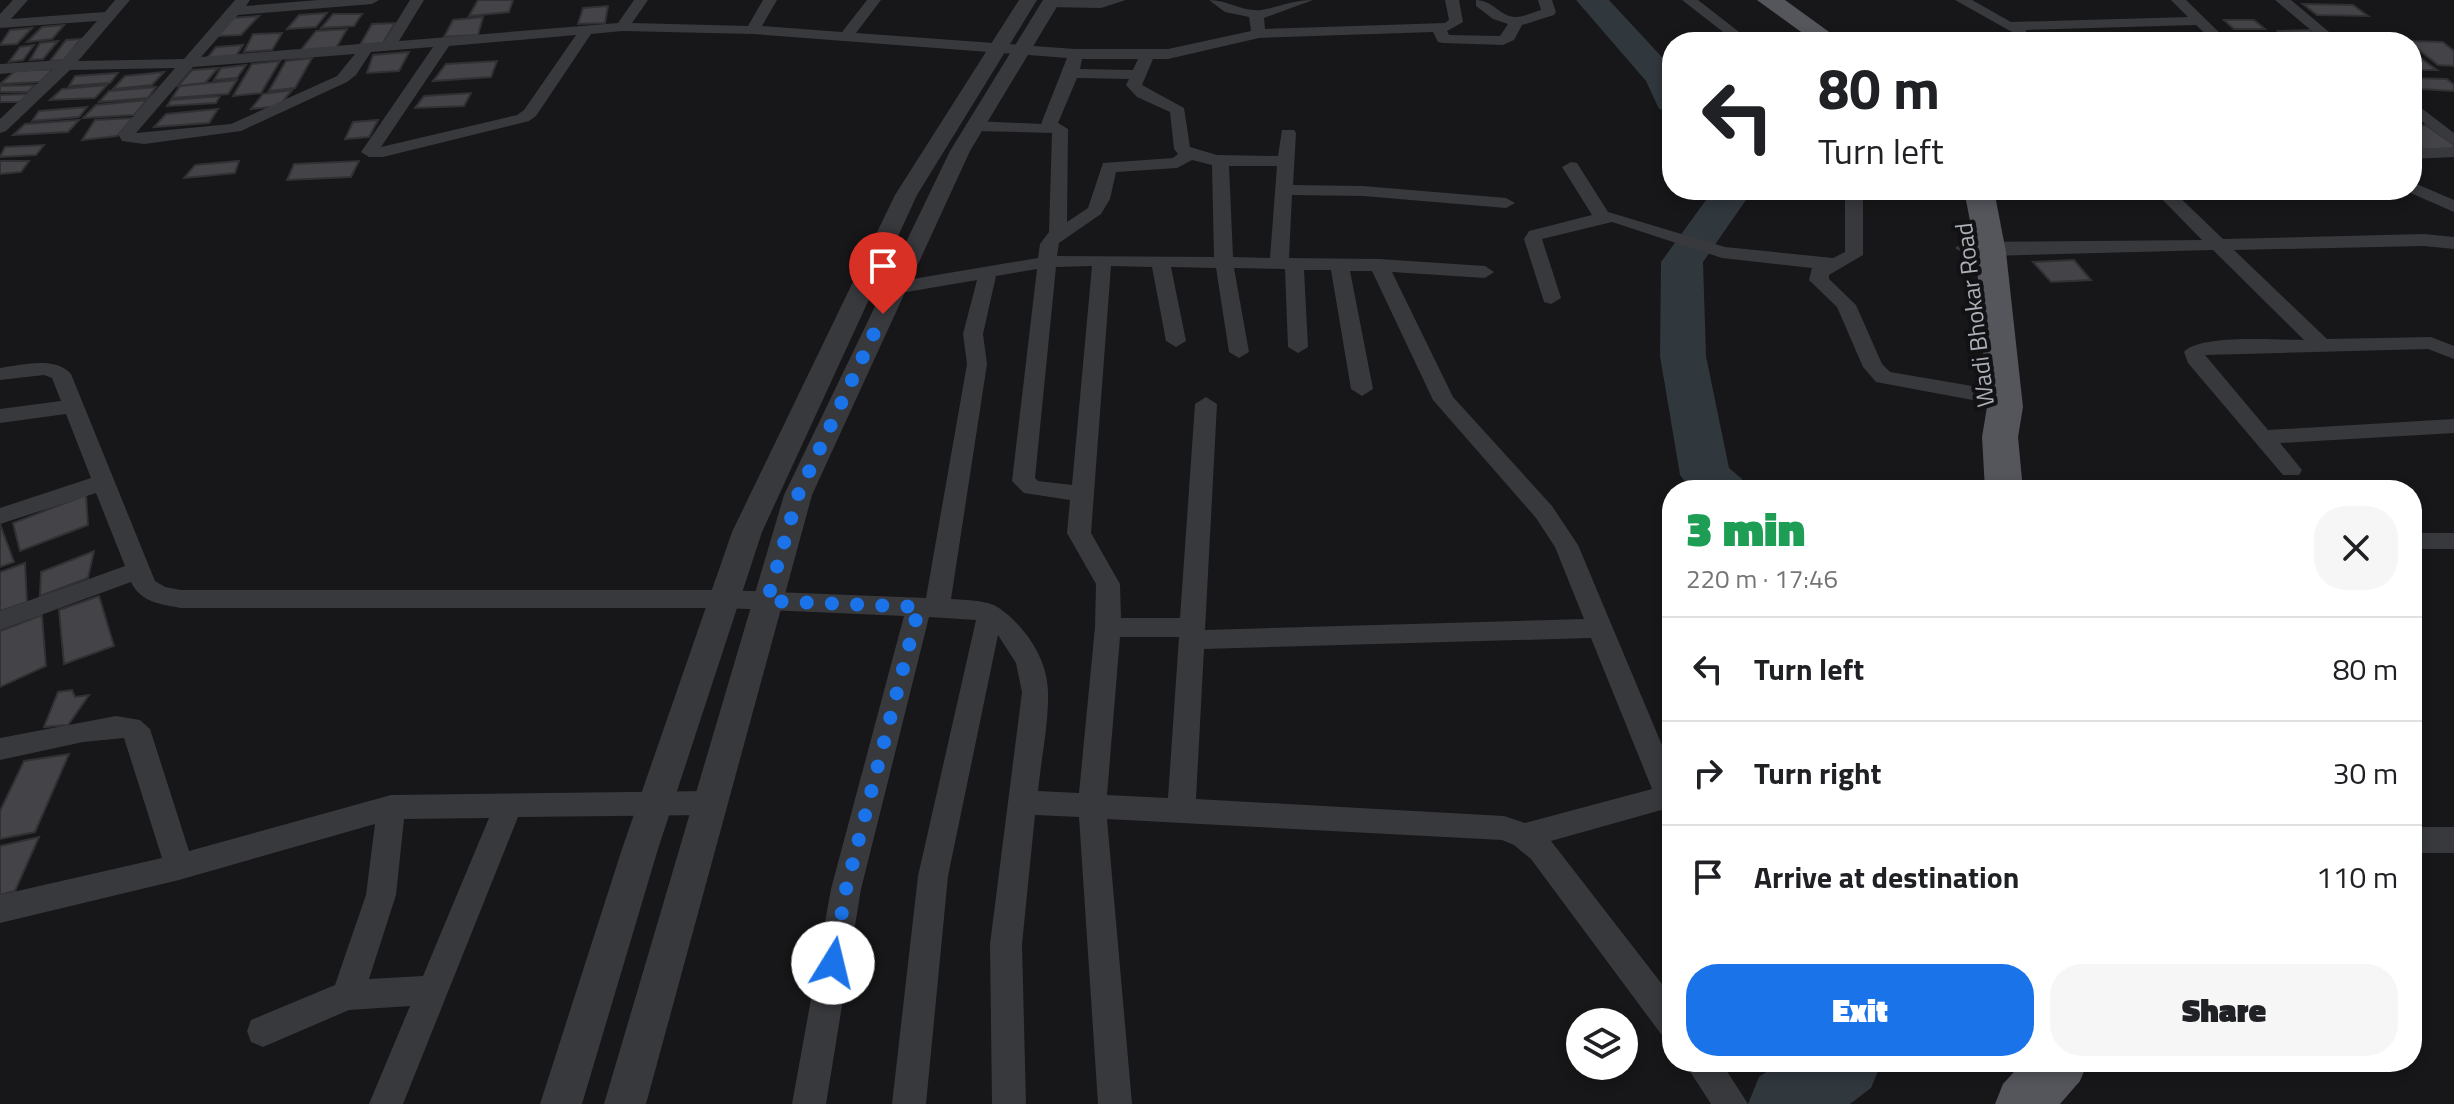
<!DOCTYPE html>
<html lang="en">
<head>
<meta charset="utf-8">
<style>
  body { margin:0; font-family:"Titillium Web",sans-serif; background:#f6f6f6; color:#202124; height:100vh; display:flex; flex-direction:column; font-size:30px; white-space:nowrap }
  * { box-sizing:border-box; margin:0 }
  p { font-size:26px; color:#757577 }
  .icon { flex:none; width:44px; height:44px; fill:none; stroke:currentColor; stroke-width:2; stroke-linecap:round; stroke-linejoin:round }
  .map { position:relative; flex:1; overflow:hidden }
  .panel { position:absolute; left:1662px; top:480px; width:760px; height:592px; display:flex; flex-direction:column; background:#fff; border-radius:32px; box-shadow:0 4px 12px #0003 }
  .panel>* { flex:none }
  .guide { position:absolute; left:1662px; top:32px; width:760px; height:168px; border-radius:32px; box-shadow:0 4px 12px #0003; background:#fff; color:#202124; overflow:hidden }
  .tools { position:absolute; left:1566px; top:1008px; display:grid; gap:16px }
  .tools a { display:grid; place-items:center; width:72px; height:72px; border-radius:50%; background:#fff; box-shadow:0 4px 12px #0003; font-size:40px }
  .pin { position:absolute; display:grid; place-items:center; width:68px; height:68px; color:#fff; margin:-82px -34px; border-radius:50% 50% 50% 0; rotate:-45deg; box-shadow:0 0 8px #0007 }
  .pin .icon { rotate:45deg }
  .me { position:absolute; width:88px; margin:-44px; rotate:9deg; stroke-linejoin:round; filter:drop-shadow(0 0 6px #0008) }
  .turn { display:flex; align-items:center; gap:28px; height:168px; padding:0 24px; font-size:36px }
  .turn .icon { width:104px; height:104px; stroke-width:2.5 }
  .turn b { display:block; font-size:56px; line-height:68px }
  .round { display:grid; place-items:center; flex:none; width:84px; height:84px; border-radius:32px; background:#f6f6f6 }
  .summary { display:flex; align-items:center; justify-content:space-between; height:136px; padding:0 24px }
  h1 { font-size:48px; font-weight:800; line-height:60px; color:#1e9e55 }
  .action { display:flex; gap:16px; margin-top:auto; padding:16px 24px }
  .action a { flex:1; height:92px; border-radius:32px; background:#1a73e8; color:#fff; font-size:32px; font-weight:800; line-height:92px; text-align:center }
  .action a+a { background:#f6f6f6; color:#202124 }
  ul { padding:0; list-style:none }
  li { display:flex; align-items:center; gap:24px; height:104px; padding:0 24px; border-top:2px solid #e0e0e0 }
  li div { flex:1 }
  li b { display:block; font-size:30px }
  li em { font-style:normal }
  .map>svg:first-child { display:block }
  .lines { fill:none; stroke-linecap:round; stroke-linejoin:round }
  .river { fill:#30373d; fill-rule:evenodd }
  .building { fill:#444448; stroke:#313134; stroke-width:2 }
  .minor { fill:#38393d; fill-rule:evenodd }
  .tertiary { fill:#38393d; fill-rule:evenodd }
  .primary { fill:#54565c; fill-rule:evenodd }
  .route { stroke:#1a73e8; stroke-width:14; stroke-dasharray:0 25.2 }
  .labels { text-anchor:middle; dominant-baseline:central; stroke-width:8; stroke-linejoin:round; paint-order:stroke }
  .street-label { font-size:24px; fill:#aaaeb7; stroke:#121113 }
</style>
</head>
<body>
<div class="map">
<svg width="2454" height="1104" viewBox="0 0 2454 1104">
  <rect width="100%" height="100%" fill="#171618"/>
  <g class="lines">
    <path class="river" d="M1576,0H1609L1672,68V112L1659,109L1646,81Z
      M1700,190H1740L1746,200L1703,262L1706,356L1729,468L1741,478L1749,490H1691L1680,475L1660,356L1661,262L1706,200Z
      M1781,1062H1882L1871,1088L1850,1104H1748L1759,1077Z"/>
  </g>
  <path class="building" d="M478,0H513L509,12L469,16Z
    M2303,4L2353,5L2368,16L2317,15Z
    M608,6L605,23L578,24L583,8Z
    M327,13L316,27L287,29L299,15Z
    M333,14H362L354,26L321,28Z
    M259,16L241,35L218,36L232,18Z
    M483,17L478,35L444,37L453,20Z
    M2224,20H2254L2265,29H2234Z
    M395,23L383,43L360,45L372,24Z
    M64,25L52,39L27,42L42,27Z
    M32,28L17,44L0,45L10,30Z
    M347,29L336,48L300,51L316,31Z
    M2309,30L2328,42H2309L2304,39L2288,42L2278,31Z
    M282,33L272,50L244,52L253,34Z
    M81,39L64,60L50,61L66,40Z
    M58,41L43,59L30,60L40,43Z
    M2408,41L2443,42L2454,51V66L2438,65Z
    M34,45L23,60L9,62L20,47Z
    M243,45L236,56L207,58L216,47Z
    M409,52L399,71L367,73L373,55Z
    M2412,57H2419L2437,70H2412Z
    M312,58L295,88L269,91L286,61Z
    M280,61L261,93L233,96L252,64Z
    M497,61L491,77L433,81L446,64Z
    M246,65L237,78L214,80L221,68Z
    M218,68L205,83L178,86L192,70Z
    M53,69L40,82L0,84L15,71Z
    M164,72L152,85L113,89L125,76Z
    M118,73L110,83L69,86L75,76Z
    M2412,78L2447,79L2454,85V91L2420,89L2412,83Z
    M237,80L228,94L172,98L180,86Z
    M35,85L28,92H0V86Z
    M107,85L95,98L50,100L62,89Z
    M156,87L148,98L99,102L109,91Z
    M292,90L279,106L251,109L263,94Z
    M471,93L464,106L415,108L424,96Z
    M29,94L19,102H0V95Z
    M220,96L216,103L167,106L171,100Z
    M147,100L134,115L83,118L96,105Z
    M87,107L79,117L32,121L39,111Z
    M218,109L209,123L154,127L166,114Z
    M133,118L117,136L82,140L95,120Z
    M79,120L68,132L13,135L25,124Z
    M378,120L369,137L345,139L353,122Z
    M2426,125L2454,145V149L2417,150L2412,147V126Z
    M44,145L36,155L0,157L5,147Z
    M0,161H29L21,172L0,174Z
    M239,161L235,173L184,178L195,165Z
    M359,161L351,177L287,180L294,164Z
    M2074,260L2091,280L2051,282L2033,262Z
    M86,495L88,525L20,551L13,523Z
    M0,524L14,562L0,567Z
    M94,551L88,578L40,596L41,572Z
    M25,563L27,602L0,611V572Z
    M99,596L114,646L64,664L59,610Z
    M42,615L46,666L0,687V631Z
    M72,690L75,697L89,695L68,725L44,727L58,692Z
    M69,754L35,832L0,839V811L24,761Z
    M39,837L15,891L0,895V846Z"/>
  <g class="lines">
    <path class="minor" d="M13,0H28L11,19L105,12L115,0H130L78,61L184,59L235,0H250L246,6L318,0H379L372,4L238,15L201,57L384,42L410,0H424L399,41L618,23L634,0H648L632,23L748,26L763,0H777L762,26L842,32L867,0H881L856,33L1075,49H1168L1251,31L1249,17L1225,12L1209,0C1227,0 1243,12 1261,10C1279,7 1293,0 1313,0L1264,18L1265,29L1445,23L1449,20L1445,0H1459L1463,22L1447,31L1449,35L1500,36L1508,24L1493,19L1476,6V0C1492,0 1499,15 1514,17C1522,18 1533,12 1541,10L1538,0H1552L1556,12L1554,15L1522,25L1514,40L1503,45L1443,43L1438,42L1433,32L1259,38L1168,59H1153L1142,85L1184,108L1190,147L1217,155L1278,156L1282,130H1294L1296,133L1293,185L1363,186L1506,198L1515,203L1506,208L1363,196L1292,195L1289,258L1379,259L1485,266L1494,272L1485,278L1392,272L1453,397L1552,506L1578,545L1672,769V807L1551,841L1672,997V1039L1661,1034L1531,859L1514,845L1502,840L1107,819L1132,1104H1098L1079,817L1035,815L1022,944L1026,1104H992L990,944L1022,692L1016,663L998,635L948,876L926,1104H892L918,876L976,620L929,617L861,889L826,1104H792L831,889L904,616L724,608H181C161,604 141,603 131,582L0,630V611L125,566L96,493L0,524V508L91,478L66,414L0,423V409L61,401L52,378L44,375L0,380V368C22,365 55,356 71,374L155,581L165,587L181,590H724L926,598L967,364L963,334L977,280L895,294L885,288L895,282L1038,258L1040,244L1049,232L1052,133L975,131L967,126L975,121L1041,124L1067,58L753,34L622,31L591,34L536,116L529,121L383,157H369L361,152L433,47L371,52L356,75L347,82L241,131L144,144L122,141L118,134L175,68L70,70L6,131L0,133V119L53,69L0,74V64L62,60L97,21L0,28V14ZM576,35L524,110L517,115L381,147L449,46ZM355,54L337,76L231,124L136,133L193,67ZM1082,59H1138L1133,70L1080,69ZM1077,78L1129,79L1126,85L1137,97L1170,112L1174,149L1178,154L1173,158L1103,163L1088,208L1067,222L1068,129L1058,123ZM1192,160L1212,165L1214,257L1057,256L1059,243L1101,214L1110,199L1116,172L1177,168ZM1229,166H1277L1270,258L1233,257ZM1092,266L1072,485L1038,481L1035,478L1056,267ZM1111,266L1152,267L1166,341L1176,347L1186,341L1171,267L1216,268L1229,352L1239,358L1249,352L1234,268L1285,269L1288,347L1298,353L1308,347L1304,270H1331L1351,389L1362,396L1373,389L1350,271H1372L1433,400L1536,518L1555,547L1584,619L1205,630L1217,404L1206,397L1195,404L1180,618H1121L1120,584L1091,533ZM1037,269L1012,481L1024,493L1070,500L1067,533L1096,584L1095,627L1079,793L1038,791C1041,759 1049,724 1048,691C1047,658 1025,626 999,608C988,600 965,600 951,599L987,364L983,334L996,276ZM1120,637H1179L1168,798L1107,795ZM1591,638L1652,789L1525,823L1504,816L1196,799L1204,649Z
      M1049,0H1126L1101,8L1045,7L1043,4Z
      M1682,0H1698L1752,42H1736Z
      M1955,0H1972L2011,22L2188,17L2171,0H2186L2229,42H2214L2196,25L2026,30V36L2021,37Z
      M2275,0H2291L2341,42H2325Z
      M2412,101L2454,133V146L2412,114Z
      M2454,147V157L2412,159V149Z
      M1571,162L1577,163L1608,212L1725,247L1833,258L1845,252V198L1842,190H1860L1863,198V255L1829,275V279L1856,305L1882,364L1890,372L1978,387L1989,394L1978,401L1876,382L1863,367L1837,307L1809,280L1812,268L1722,258L1612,222L1542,239L1561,298L1551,304L1544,302L1524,239L1529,231L1592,215L1562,167Z
      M2412,182L2454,200V212L2406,191L2412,190Z
      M2153,190H2172L2223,239L2424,234L2454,237V249L2424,246L2234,250L2327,339L2431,337L2454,346V359L2428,349L2205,355L2268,430L2454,419V433L2280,443L2302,470L2299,475H2283L2188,363L2184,352C2199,334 2279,340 2304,340L2213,250L1990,256L1964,254L1955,248L1964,242L2202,240Z
      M2412,533H2454V549H2412Z
      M116,716L140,720L150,729L189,851L391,795L710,791L720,795L724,803L720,811L710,815L518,817L403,1104H369L410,1006L349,1010L263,1047L251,1042L247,1031L251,1020L335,985L366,895L375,824L179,880L0,923V895L162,858L124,738L83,742L0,760V738ZM489,818L423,976L369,979L396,895L404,819Z
      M2412,827H2454V853H2412Z
      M1684,1062H1721L1748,1104H1711Z"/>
    <path class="tertiary" d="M1019,0H1037L917,195L762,532L658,849L582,1104H540L622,849L732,532L895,195Z
      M1043,0H1061L970,151L812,495L646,1104H604L784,495L950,151Z"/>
    <path class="primary" d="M1757,0H1785L1843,42H1815Z
      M1964,190H1994L2006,252L2023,407L2018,437L2023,490H1985L1982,437L1987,407L1976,252Z
      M2023,1062H2088L2080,1081L2060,1104H1995L2003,1084Z"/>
  </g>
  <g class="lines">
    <path class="route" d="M833,963L846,889L919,607L767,601L798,495L883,314"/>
  </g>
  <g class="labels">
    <g class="street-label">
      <text transform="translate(1974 315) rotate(-97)">Wadi Bhokar Road</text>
    </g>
  </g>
</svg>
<div class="tools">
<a><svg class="icon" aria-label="layers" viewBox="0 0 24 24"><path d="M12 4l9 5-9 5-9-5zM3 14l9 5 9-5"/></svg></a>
</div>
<div class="pin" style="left:883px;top:314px;background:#d93025"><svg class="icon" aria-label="arrive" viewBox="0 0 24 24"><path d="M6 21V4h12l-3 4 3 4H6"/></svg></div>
<svg class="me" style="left:833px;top:963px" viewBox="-20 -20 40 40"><circle r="19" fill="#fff"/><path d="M0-13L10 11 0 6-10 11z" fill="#1a73e8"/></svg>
<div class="guide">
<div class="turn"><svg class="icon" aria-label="left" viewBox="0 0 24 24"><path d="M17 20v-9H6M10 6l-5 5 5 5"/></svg><div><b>80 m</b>Turn left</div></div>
</div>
<section class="panel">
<div class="summary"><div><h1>3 min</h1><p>220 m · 17:46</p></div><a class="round"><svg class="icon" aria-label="close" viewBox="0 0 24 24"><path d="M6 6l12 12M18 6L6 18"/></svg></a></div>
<ul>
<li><svg class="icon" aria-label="left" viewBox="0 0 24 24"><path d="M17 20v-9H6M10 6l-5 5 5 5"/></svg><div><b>Turn left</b></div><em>80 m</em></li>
<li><svg class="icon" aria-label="right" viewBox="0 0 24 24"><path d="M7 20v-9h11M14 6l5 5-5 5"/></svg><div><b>Turn right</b></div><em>30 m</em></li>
<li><svg class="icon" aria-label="arrive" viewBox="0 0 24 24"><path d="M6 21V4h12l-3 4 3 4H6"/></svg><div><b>Arrive at destination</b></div><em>110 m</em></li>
</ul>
<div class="action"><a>Exit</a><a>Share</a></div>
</section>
</div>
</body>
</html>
